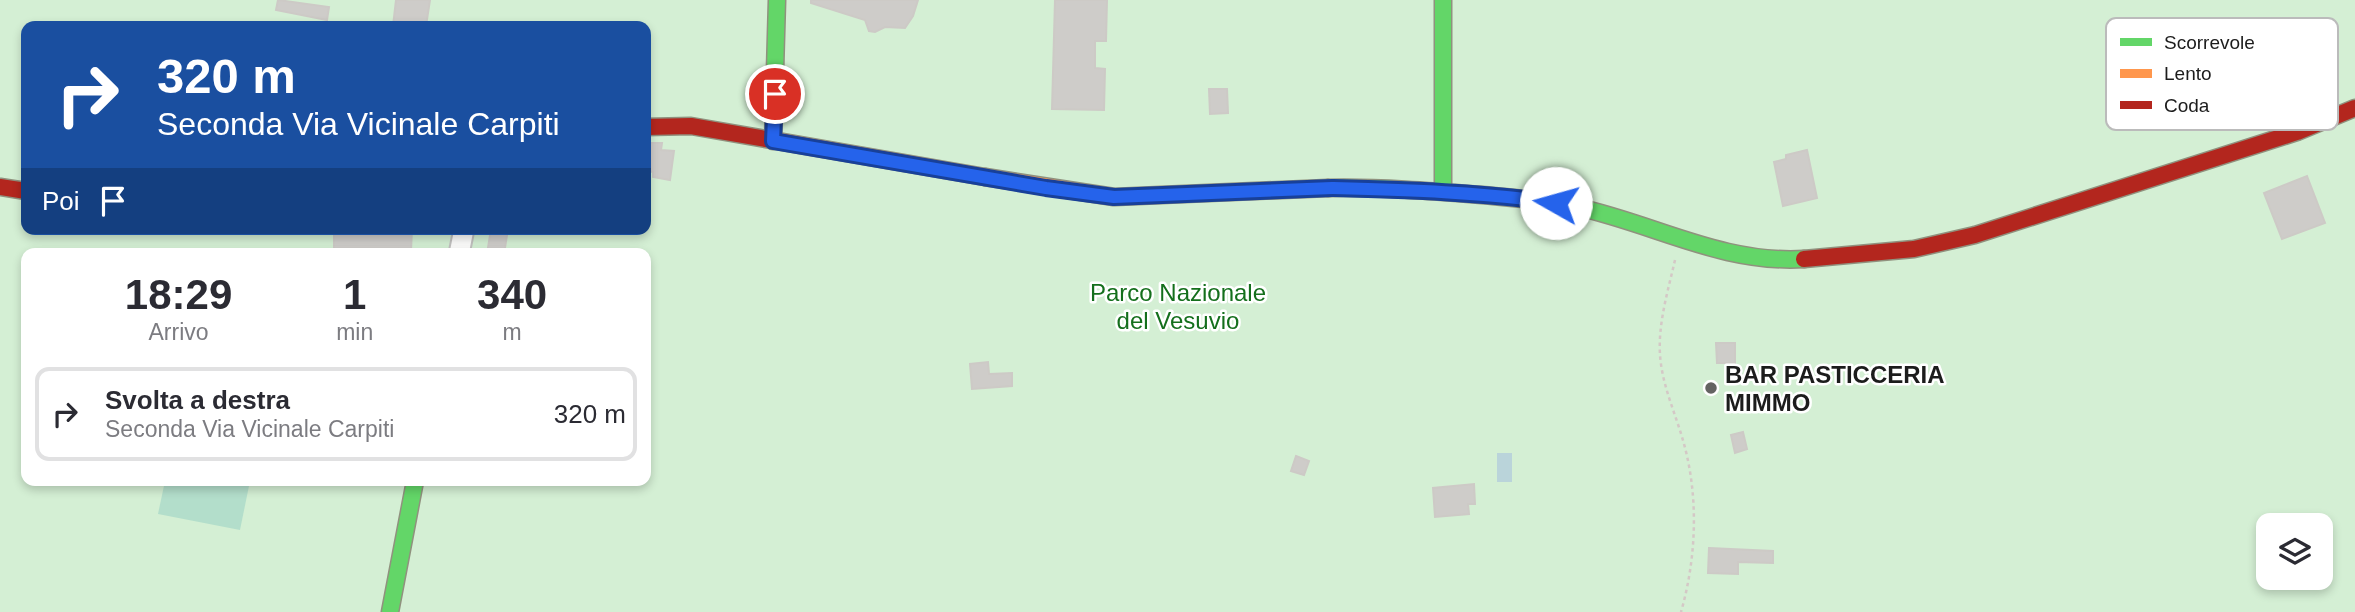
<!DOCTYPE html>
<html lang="it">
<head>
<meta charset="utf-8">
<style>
  body { margin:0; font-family:Arial,sans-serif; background:#f7f7f7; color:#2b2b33; height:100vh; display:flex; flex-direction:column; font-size:26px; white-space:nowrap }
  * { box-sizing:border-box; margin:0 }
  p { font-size:23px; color:#7c7c81 }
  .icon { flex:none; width:38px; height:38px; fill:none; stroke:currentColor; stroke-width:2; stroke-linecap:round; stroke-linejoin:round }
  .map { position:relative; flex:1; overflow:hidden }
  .panel { position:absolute; left:21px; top:248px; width:630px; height:238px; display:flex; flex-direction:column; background:#fff; border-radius:14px; box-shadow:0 4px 10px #0003 }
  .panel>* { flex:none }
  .hud { position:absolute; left:21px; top:21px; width:630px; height:214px; border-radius:14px; box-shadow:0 4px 10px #0003; background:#1a4fa0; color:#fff; overflow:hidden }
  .controls { position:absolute; left:2256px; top:513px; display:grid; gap:14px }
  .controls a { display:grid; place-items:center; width:77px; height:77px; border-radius:14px; background:#fff; box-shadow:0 4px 10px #0003; font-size:35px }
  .pin { position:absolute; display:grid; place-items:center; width:60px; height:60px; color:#fff; margin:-30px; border:4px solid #fff; border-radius:50%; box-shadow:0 2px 7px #0007 }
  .me { position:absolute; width:77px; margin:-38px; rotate:277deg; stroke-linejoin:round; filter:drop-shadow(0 0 5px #0008) }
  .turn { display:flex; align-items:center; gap:24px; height:147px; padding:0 21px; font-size:32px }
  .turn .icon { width:91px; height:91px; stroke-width:2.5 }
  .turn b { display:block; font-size:49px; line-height:60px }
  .then { display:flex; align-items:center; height:66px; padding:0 21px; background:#0003; gap:14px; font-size:26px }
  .eta { display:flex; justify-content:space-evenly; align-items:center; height:119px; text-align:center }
  .eta b { font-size:42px; font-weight:700; line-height:49px }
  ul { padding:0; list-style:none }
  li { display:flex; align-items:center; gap:21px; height:94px; margin:0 14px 10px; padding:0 7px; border:4px solid #e1e1e2; border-radius:14px }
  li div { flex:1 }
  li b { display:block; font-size:26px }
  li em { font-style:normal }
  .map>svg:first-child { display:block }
  .park { fill:#d4efd4; fill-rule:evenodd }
  .pitch { fill:#b3decb }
  .water { fill:#bad4da }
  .building { fill:#ceccc9; stroke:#cdcac6; stroke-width:2 }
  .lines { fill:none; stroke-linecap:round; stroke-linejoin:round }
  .street-casing { stroke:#c1c0bf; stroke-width:23 }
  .fast-casing { stroke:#90917e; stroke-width:19 }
  .slow-casing { stroke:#90917e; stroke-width:19 }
  .jam-casing { stroke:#90917e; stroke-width:19 }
  .path { stroke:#d4c8c6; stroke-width:2.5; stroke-dasharray:3.5 3.5; stroke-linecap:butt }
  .street { stroke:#fcfcfb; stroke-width:19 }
  .fast { stroke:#63d668; stroke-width:16 }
  .slow { stroke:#ff974d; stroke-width:16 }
  .jam { stroke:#b3261e; stroke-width:16 }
  .route-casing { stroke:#184099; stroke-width:18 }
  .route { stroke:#2563eb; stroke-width:12 }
  .poi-dot { fill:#646362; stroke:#fff; stroke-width:2.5 }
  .labels { text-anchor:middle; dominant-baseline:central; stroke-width:5; stroke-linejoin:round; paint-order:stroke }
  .park-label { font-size:24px; fill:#146f1c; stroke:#fff }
  .poi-label { font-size:24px; font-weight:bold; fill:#1c1c1c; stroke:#fff; text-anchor:start }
  .key { fill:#fff; stroke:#bbb; stroke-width:2 }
  .key-label { font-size:19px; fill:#1c1c1c }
</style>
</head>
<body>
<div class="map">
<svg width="2355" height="612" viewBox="0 0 2355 612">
  <rect width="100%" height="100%" fill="#eae8e4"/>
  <path class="park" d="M0,0H2355V612H0ZM26,26H646V229H26ZM26,254H646V481H26ZM2268,525H2320V578H2268Z"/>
  <path class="pitch" d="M165,481H250L240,530L158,514Z"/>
  <path class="water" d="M1497,453H1512V482H1497Z"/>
  <path class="building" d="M278,0L329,7L327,20L276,10Z
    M396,0H430L426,26H393Z
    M811,0H918L913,16L905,28L885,27L875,32L869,31L865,20L811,3Z
    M1055,0H1107L1106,41H1095V68L1105,69L1104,110L1052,109Z
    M1209,89H1227L1228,113L1210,114Z
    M646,143H662L661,150L674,151L670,180L653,177V172L646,171Z
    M1807,150L1817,198L1783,206L1774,162L1786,159V155Z
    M2307,176L2325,223L2282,239L2264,193Z
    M379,229H412L411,251L399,249V254H334V230L378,234Z
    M491,229H508L504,254H487Z
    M1716,343H1735V363H1717Z
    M988,362L989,374L1012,373V386L972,389L970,364Z
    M1743,432L1747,449L1735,453L1731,435Z
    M1296,456L1309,461L1304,475L1291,471Z
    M1474,484L1475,504H1468L1469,514L1435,517L1433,488Z
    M1709,548L1773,551V563L1738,562V574L1708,573Z"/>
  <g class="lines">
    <defs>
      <path id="street" d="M459,254L464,229"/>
      <path id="fast" d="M1443,0V192
        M773,141L777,0
        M1328,188C1379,187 1431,191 1482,195C1514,198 1546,200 1577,207C1655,224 1722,264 1804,259
        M390,612L415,481"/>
      <path id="slow" d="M985,177L1114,197L1328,188"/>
      <path id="jam" d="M646,127L691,126L985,177
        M0,187L26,191
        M1804,259L1914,249L1975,235L2297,132L2355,108"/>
    </defs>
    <use href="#street" class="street-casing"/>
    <use href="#fast" class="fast-casing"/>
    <use href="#slow" class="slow-casing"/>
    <use href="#jam" class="jam-casing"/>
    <path class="path" d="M1675,260C1668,291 1658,323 1660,355C1662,384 1674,410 1682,437C1699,493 1697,556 1681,612"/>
    <use href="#street" class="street"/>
    <use href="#fast" class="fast"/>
    <use href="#slow" class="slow"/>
    <use href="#jam" class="jam"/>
  </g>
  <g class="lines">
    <defs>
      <path id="route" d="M775,94L773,141L1046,188L1114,197L1332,188C1406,190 1482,192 1556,203"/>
    </defs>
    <use href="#route" class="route-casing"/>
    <use href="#route" class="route"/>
  </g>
  <circle class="poi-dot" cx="1711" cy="388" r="7"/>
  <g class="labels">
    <g class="park-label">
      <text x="1178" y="292">Parco Nazionale<tspan x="1178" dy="28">del Vesuvio</tspan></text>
    </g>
    <g class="poi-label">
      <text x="1725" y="374">BAR PASTICCERIA<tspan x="1725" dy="28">MIMMO</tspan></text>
    </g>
  </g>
  <rect x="2106" y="18" width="232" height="112" rx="10" class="key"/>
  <rect x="2120" y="38" width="32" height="8" fill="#63d668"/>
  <rect x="2120" y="69" width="32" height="9" fill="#ff974d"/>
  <rect x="2120" y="101" width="32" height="8" fill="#b3261e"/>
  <g class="key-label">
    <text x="2164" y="49">Scorrevole</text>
    <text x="2164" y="80">Lento</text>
    <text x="2164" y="112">Coda</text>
  </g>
</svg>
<div class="controls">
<a><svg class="icon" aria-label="layers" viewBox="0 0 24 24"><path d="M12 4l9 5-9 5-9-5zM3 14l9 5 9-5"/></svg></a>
</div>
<div class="pin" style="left:775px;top:94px;background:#d93025"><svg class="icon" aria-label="arrive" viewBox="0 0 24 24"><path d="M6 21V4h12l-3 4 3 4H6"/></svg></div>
<svg class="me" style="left:1556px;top:203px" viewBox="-20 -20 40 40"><circle r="19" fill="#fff"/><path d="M0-13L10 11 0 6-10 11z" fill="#2563eb"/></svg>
<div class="hud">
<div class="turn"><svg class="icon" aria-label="right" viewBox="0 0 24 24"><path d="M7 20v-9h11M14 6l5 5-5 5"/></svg><div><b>320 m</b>Seconda Via Vicinale Carpiti</div></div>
<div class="then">Poi<svg class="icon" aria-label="arrive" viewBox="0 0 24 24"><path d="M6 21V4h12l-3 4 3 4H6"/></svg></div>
</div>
<section class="panel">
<div class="eta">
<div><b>18:29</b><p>Arrivo</p></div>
<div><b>1</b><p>min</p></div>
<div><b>340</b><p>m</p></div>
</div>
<ul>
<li><svg class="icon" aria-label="right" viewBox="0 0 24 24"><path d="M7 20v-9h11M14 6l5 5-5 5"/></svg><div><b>Svolta a destra</b><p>Seconda Via Vicinale Carpiti</p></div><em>320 m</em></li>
</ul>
</section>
</div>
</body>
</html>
